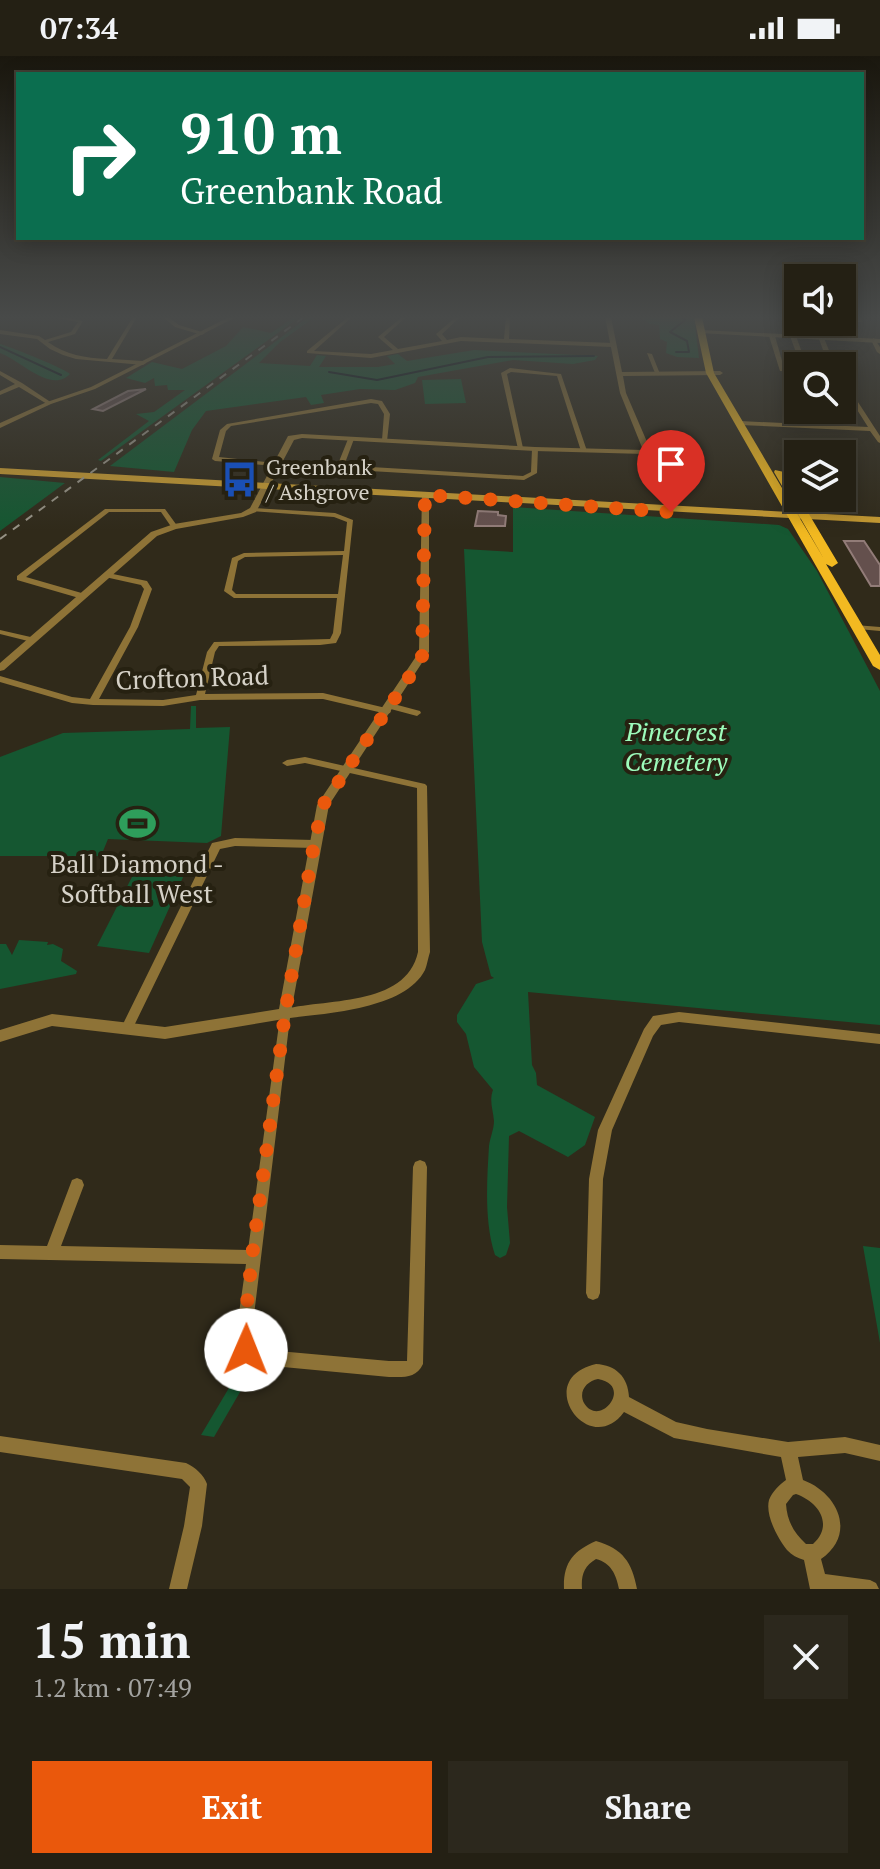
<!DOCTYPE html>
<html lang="en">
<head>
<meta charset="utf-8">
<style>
  body { margin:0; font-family:"PT Serif",serif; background:#2c281d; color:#f1f3f6; height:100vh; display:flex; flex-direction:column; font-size:30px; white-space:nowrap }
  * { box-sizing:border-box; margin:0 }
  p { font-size:26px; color:#a3a3a0 }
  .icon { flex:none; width:44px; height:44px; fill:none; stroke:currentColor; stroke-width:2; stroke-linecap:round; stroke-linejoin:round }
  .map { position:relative; height:1533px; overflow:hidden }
  .side { display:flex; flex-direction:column; background:#242014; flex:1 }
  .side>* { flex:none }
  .top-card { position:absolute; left:16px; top:16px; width:848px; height:168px; border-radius:0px; box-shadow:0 4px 20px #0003,0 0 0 2px #413e34; background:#0b6e4f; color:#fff; overflow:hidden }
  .controls { position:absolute; left:784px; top:208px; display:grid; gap:16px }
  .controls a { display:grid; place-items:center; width:72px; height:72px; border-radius:0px; background:#242014; box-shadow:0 4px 20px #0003,0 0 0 2px #413e34; font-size:40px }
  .pin { position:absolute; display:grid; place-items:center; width:68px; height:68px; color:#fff; margin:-82px -34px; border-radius:50% 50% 50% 0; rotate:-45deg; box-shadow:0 0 8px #0007 }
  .pin .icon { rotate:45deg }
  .me { position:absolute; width:88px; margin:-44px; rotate:1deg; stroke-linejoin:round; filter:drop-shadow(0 0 6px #0008) }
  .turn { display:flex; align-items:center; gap:28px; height:168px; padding:0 32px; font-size:36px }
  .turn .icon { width:104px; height:104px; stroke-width:2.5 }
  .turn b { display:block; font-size:56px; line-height:68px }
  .round { display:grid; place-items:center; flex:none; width:84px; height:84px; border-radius:0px; background:#2c281d }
  .overview { display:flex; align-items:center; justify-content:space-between; height:136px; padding:0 32px }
  h1 { font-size:48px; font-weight:800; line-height:60px }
  .primary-button { display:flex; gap:16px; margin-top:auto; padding:16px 32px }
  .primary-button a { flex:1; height:92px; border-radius:0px; background:#ea580c; color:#fff; font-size:32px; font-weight:800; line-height:92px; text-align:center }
  .primary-button a+a { background:#2c281d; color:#f1f3f6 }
  .status { display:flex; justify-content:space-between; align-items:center; height:56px; padding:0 40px; background:#242014; direction:ltr }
  .status svg { height:22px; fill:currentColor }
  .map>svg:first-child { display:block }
  .green { fill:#155731 }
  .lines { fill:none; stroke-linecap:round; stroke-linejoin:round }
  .stream { stroke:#05131b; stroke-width:2 }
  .building { fill:#64504d; stroke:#927c78; stroke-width:2 }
  .minor { fill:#8e7337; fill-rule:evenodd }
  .tertiary { fill:#8e7337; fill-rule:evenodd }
  .secondary { fill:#c69a31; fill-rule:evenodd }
  .primary { fill:#f2b921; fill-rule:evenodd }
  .rail { stroke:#969285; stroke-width:2; stroke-dasharray:8 8; stroke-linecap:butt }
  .route { stroke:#ea580c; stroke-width:14; stroke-dasharray:0 25.2 }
  .labels { text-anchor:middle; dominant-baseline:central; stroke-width:8; stroke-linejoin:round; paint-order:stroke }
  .far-poi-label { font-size:22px; fill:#d5d1c7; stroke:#262111; text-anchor:start }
  .street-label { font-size:26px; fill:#d5d1c7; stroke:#262111 }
  .park-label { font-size:26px; font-style:italic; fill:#9dfcbb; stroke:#262111 }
  .poi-label { font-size:26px; fill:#d5d1c7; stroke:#262111 }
</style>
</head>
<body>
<div class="status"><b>07:34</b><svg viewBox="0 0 49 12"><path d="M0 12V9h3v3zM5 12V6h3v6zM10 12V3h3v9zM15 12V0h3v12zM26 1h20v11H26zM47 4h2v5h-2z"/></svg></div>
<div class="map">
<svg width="880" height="1533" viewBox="0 0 880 1533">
  <rect width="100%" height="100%" fill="#302a1a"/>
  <path class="green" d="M294,261H300L101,405L98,404L149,365L136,358L154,356L185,334H168L167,329L155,330L154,322L145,327L126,322L152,306L182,313L226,290L243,271L271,277Z
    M308,261H315L280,286L259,307L310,310L317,299L326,300L319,311H378L395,308L387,300L398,298L407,305L474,294L598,300L595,304L573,308L513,304L418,321L415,327L395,334L360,333L321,339L324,347L311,349L306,341L206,355L192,374L174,416L110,410Z
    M641,261H694L699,302L677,301L666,297L667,286L660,283L659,269L650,268Z
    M0,288C11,291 66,313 70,318C51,338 20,304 0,297Z
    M461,323L466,347L425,348L422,324Z
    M0,421L65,427L0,475Z
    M513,451L779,469L788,473L817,515L880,635V969L528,936L532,1009L536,1017L537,1029L595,1061L585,1089L568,1101L519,1075L509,1080L507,1151L510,1187L506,1199L500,1202L495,1199C484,1166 487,1124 489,1090C490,1082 494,1073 494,1065C493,1053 489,1045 493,1034L474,1011L466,978L457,966V959L476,928L494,922L491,920L482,886L464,493L513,496Z
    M191,650H196V672L230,671L221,780L207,787L108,783L101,800H0V701L63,677L190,673Z
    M136,813L184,819L149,897L97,890Z
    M19,884L48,886L47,889L53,888L63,893L61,905L77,915L76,918L0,933V888H6L12,899Z
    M863,1190L880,1192V1287Z
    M239,1315L251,1317L214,1381L201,1379Z"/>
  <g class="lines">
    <path class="stream" d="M0,291L61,319
      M676,296H689L687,285L670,276L685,264L681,261
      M329,316L377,324L488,301L594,300"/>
  </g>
  <path class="building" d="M146,333L103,355L93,353L128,335Z
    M478,455L498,456V459L506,460L505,470H475Z
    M844,485H864L880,509V530H871Z"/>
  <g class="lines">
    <path class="minor" d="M55,261H64L83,265L75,278L48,286C66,299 85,302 107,303L133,261H137L112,303L143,305L146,307L143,309L76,303L63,299L50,293L37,283L0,278V274L39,280L45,284L71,276L78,266L57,262Z
      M163,261H168L179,269L205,277L202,279L175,271Z
      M348,261H352L314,295L371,298L393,294L378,281L402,261H406L384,281L398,293L442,285L436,278L456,261H460L442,278L447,284L461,281L504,283L506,261H510L509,283L613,287L616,289L613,291L461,285L371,302L307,297V295Z
      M767,261H798V263L769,262Z
      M858,261H862V266H858Z
      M806,266H811L821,274L835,310H829L816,275Z
      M772,278L775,280L784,312H798V316L780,315L769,280Z
      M793,278L796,280L807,310H801L790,280Z
      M874,282L880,291V298L877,296L871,284Z
      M647,297L652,298L660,318L655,317Z
      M510,312L561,318L587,395L586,396L581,395L557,320L511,316L507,318L523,392L518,393L501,317Z
      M0,315L22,327L52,347L47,348L19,331L0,339V335L15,328L0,319Z
      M842,324L845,326L880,380V387L878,386L870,375L740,369L737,367L740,365L868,371L842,330Z
      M371,343L382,345L390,358L387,385L382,384L384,358L378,348L371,347L231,370L226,375L219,401L275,407L277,408V410L215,405L212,403L220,374L227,368Z
      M351,381L354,383L345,407L354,410L523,420L531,416L532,393L535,391L538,393L537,417L524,424L353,414L338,408L348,383Z
      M253,452L335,457L353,464L341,577L336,587L320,589L219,590L215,596L205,638L323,637L390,653L391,655L390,657L387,658L323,643L200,644L163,650L93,649L72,647L0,626V620L72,641L90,643L130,571L144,533L141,529L105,521L104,519L108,517L147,525L152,533L138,571L99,643L163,644L196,639L207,596L214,586L330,583L333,577L337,542H234L224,535L232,502L244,497L344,495L347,466L334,461L251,455V453ZM343,499L338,538H236L232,534L238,505L245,501Z
      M105,453H165L178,471L172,472L161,456H109L26,521L85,538V542H79L17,524V520Z
      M855,569L880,571V575L858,573L854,571Z
      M0,574L35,582L36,584L32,586L0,578Z
      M390,647L420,655L421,657L417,660L387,652L386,650Z
      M305,701L425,728L427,730L430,896C428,902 427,909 425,914C405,953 328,957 290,962L251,1284L256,1293L389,1305H407L413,1111L415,1106L420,1104L425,1106L427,1111L423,1308C416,1323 403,1321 389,1321L252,1308L247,1305L235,1285L246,1208L0,1203V1189L47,1190L72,1124L77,1122L82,1124L84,1129L61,1190L248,1194L281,954C323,942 406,952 418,896L417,732L305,707L287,710L282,707L287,704Z
      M235,782L314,784L318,785L319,788L318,791L314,792L235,790L220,793L131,976L127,977L123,976L121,972L123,968L212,787Z
      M679,956L880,978V988L679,966L661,969L653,980L612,1074L603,1123L600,1237L598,1242L593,1244L588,1242L586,1237L589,1123L598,1074L644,973L653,960Z
      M596,1308C616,1309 628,1321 629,1341L676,1366L707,1373L788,1386L845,1381L880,1389V1405L845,1397L798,1401L803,1424C838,1437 857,1478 821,1503L825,1518L870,1524L876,1527L879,1533H810L804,1504C797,1502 792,1499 787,1494C778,1483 765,1459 769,1444C772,1436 780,1428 786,1424L781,1401L674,1382L624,1356C589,1404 531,1323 596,1308ZM598,1323C634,1329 600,1373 584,1347C578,1335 587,1325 598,1323ZM796,1438C819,1446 834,1469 813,1488H806C794,1477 787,1465 786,1448L793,1439Z
      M0,1380L186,1407C195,1411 204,1419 207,1428L202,1470L187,1533H169L184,1470L190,1431L182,1423L0,1396Z
      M596,1485C623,1493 632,1506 637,1533H619C616,1518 611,1507 596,1503C584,1510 581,1519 582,1533H564C563,1507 573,1495 596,1485Z"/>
    <path class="tertiary" d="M229,261H236L95,333L51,348L0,372V367L47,346L91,331Z
      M605,261H611L622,316L720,315L723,317L720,319L623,320L626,337L675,451L674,453L667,451L645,398L535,395L302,382L294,384L256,456L243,461L176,473L157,480L4,614L0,615V607L151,476L174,468L241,457L250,452L288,380L302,378L535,391L643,394L620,337Z
      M701,274L880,283V287L699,277Z
      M422,437L429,439V596L329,749L290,962L165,983L52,970L0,986V974L52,958L165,971L279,953L317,749L419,596Z"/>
    <path class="secondary" d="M0,412L880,461V467L0,418Z"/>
    <path class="primary" d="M694,261H702L714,317L824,503L774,416L775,414L784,416L838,507L832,511L826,508L880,599V614L873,610L706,317Z"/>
    <path class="rail" d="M0,483L304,261"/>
  </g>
  <linearGradient id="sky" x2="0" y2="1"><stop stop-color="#1a170e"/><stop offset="0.55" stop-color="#484a49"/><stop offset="1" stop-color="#484a49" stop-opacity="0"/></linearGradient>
  <rect width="880" height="475" fill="url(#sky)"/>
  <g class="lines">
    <path class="route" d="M246,1294L243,1285L252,1201L285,958L314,788L323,749L422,602L425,439L671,456"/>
  </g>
  <defs>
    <symbol id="bus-bare" viewBox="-9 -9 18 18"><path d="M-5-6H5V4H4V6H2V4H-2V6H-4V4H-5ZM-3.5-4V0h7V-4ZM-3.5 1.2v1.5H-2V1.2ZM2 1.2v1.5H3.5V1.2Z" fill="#1a4fb4" stroke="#262111" stroke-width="2.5" paint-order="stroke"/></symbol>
    <symbol id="stadium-bare" viewBox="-9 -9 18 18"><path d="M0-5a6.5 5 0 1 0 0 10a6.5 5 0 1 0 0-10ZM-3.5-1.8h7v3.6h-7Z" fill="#2e9e5b" stroke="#262111" stroke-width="2.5" paint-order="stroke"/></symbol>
  </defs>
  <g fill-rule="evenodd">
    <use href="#bus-bare" x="214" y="398" width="51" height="51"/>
    <use href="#stadium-bare" x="112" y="742" width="51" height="51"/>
  </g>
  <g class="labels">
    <g class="far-poi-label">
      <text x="266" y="410">Greenbank<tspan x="266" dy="25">/ Ashgrove</tspan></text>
    </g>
    <g class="street-label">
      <text transform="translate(192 621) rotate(-2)">Crofton Road</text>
    </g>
    <g class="park-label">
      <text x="676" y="675">Pinecrest<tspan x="676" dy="30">Cemetery</tspan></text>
    </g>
    <g class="poi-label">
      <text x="137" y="807">Ball Diamond -<tspan x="137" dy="30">Softball West</tspan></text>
    </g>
  </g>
</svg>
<div class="controls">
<a><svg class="icon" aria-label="sound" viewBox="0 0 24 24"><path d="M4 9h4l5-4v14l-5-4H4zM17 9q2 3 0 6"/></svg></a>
<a><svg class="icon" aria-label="search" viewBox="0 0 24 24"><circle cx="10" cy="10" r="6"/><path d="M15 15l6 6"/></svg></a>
<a><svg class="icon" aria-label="layers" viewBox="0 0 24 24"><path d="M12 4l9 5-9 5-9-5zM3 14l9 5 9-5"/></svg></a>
</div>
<div class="pin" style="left:671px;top:456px;background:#d93025"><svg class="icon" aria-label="arrive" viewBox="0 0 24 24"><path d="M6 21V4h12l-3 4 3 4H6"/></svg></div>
<svg class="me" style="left:246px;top:1294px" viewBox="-20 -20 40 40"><circle r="19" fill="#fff"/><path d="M0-13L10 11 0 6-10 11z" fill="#ea580c"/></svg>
<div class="top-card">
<div class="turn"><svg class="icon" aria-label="right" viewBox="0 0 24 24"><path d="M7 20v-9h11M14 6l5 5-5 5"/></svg><div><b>910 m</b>Greenbank Road</div></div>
</div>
</div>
<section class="side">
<div class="overview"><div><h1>15 min</h1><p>1.2 km · 07:49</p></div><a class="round"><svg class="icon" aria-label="close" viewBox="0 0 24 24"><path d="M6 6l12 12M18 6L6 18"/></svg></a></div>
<div class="primary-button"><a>Exit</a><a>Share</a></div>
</section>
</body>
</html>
